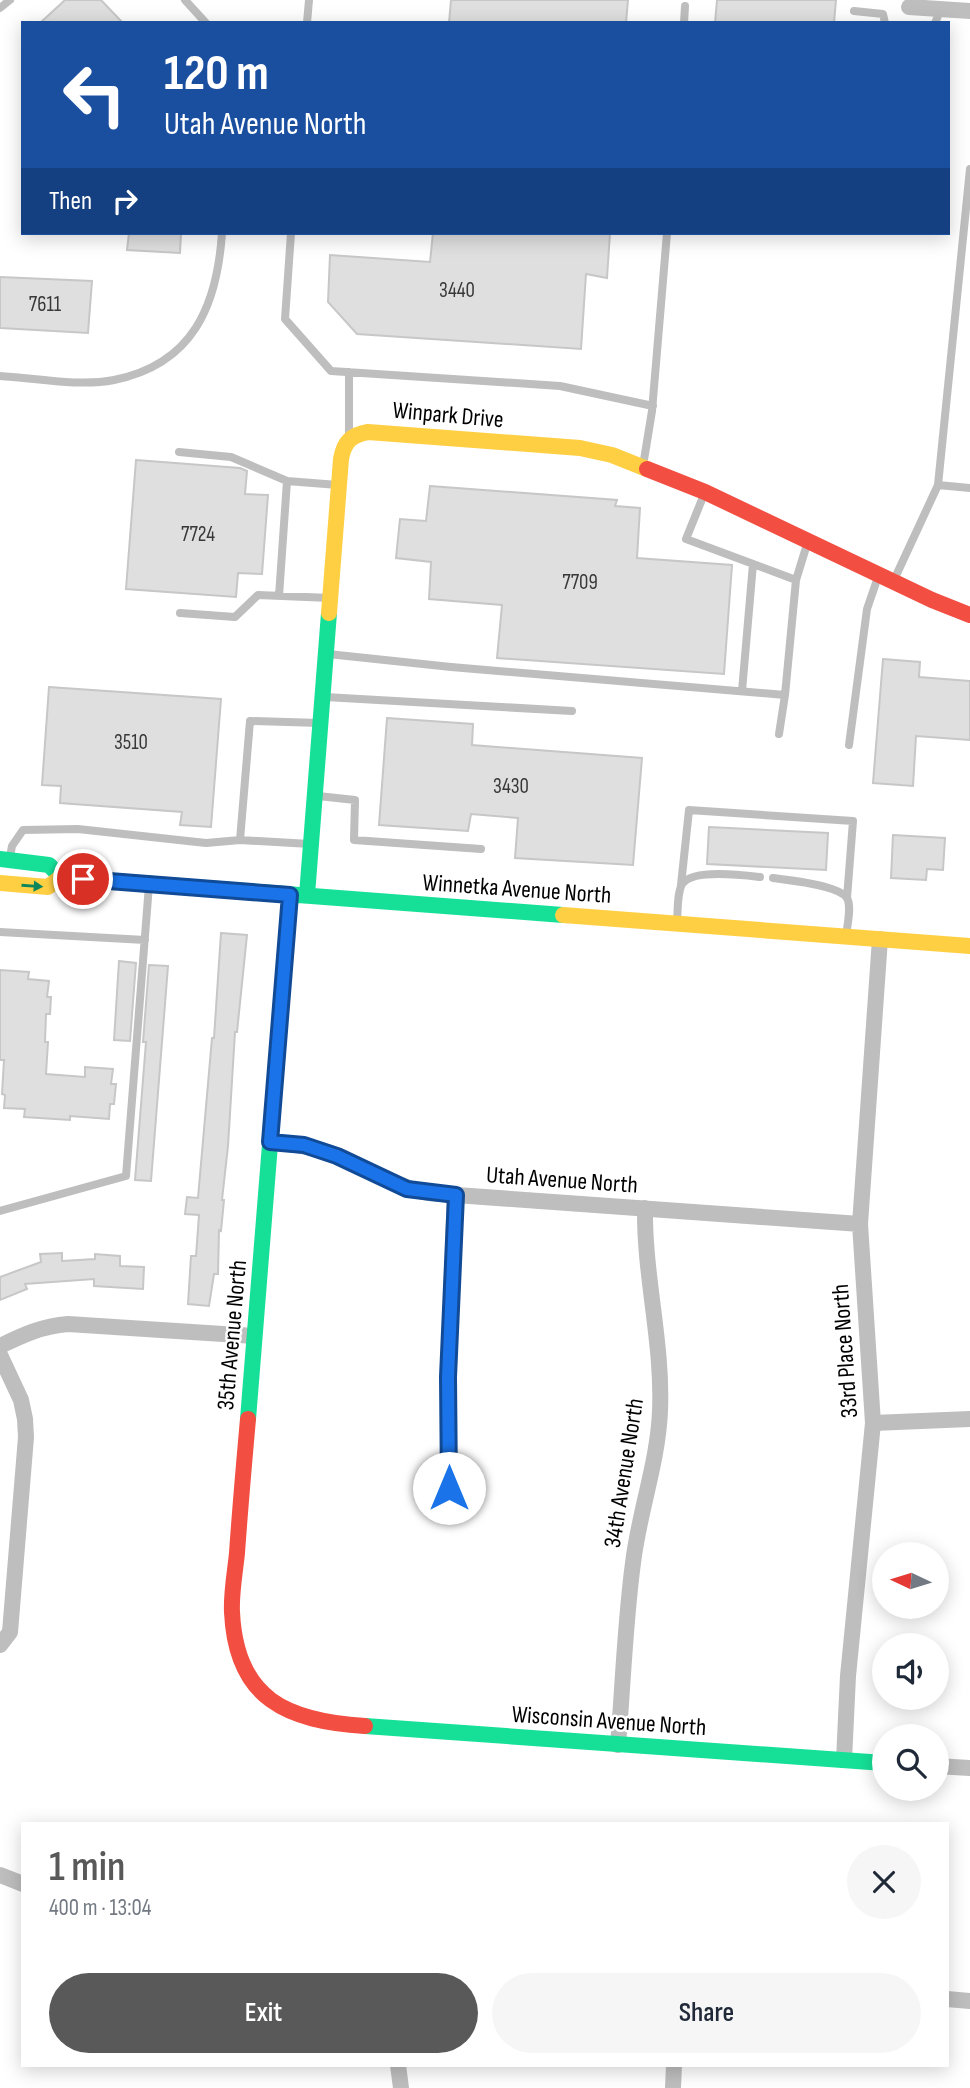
<!DOCTYPE html>
<html lang="en">
<head>
<meta charset="utf-8">
<style>
  body { margin:0; font-family:"Sofia Sans Condensed",sans-serif; background:#f6f6f7; color:#1f2937; height:100vh; display:flex; flex-direction:column; font-size:26px; white-space:nowrap }
  * { box-sizing:border-box; margin:0 }
  p { font-size:23px; color:#747a83 }
  .icon { flex:none; width:38px; height:38px; fill:none; stroke:currentColor; stroke-width:2; stroke-linecap:round; stroke-linejoin:round }
  .map { position:relative; flex:1; overflow:hidden }
  .sheet { position:absolute; left:21px; top:1822px; width:928px; height:245px; display:flex; flex-direction:column; background:#fff; border-radius:0px; box-shadow:0 4px 18px #0003 }
  .sheet>* { flex:none }
  .hud { position:absolute; left:21px; top:21px; width:929px; height:214px; border-radius:0px; box-shadow:0 4px 18px #0003; background:#1a4fa0; color:#fff; overflow:hidden }
  .needle { width:46px; rotate:274deg }
  .controls { position:absolute; left:872px; top:1542px; display:grid; gap:14px }
  .controls a { display:grid; place-items:center; width:77px; height:77px; border-radius:50%; background:#fff; box-shadow:0 4px 18px #0003; font-size:35px }
  .pin { position:absolute; display:grid; place-items:center; width:60px; height:60px; color:#fff; margin:-30px; border:4px solid #fff; border-radius:50%; box-shadow:0 2px 7px #0007 }
  .me { position:absolute; width:77px; margin:-38px; rotate:0deg; stroke-linejoin:round; filter:drop-shadow(0 0 5px #0008) }
  .turn { display:flex; align-items:center; gap:24px; height:147px; padding:0 28px; font-size:32px }
  .turn .icon { width:91px; height:91px; stroke-width:2.5 }
  .turn b { display:block; font-size:49px; line-height:60px }
  .then { display:flex; align-items:center; height:66px; padding:0 28px; background:#0003; gap:14px; font-size:26px }
  .round { display:grid; place-items:center; flex:none; width:74px; height:74px; border-radius:37px; background:#f6f6f7 }
  .head { display:flex; align-items:center; justify-content:space-between; height:119px; padding:0 28px }
  h1 { font-size:42px; font-weight:600; line-height:52px; color:#595959 }
  .cta { display:flex; gap:14px; margin-top:auto; padding:14px 28px }
  .cta a { flex:1; height:80px; border-radius:42px; background:#595959; color:#fff; font-size:28px; font-weight:600; line-height:80px; text-align:center }
  .cta a+a { background:#f6f6f7; color:#1f2937 }
  .map>svg:first-child { display:block }
  .building { fill:#dfdfdf; stroke:#c7c7c7; stroke-width:2 }
  .lines { fill:none; stroke-linecap:round; stroke-linejoin:round }
  .lane { stroke:#bebebe; stroke-width:8 }
  .street { stroke:#bebebe; stroke-width:16 }
  .fast { stroke:#16e098; stroke-width:16 }
  .slow { stroke:#ffcf43; stroke-width:16 }
  .jam { stroke:#f24e42; stroke-width:16 }
  .oneway { fill:#0d865b }
  .route-casing { stroke:#114b97; stroke-width:18 }
  .route { stroke:#1a73e8; stroke-width:12 }
  .labels { text-anchor:middle; dominant-baseline:central; stroke-width:5; stroke-linejoin:round; paint-order:stroke }
  .number-label { font-size:21px; fill:#383838 }
  .street-label { font-size:24px; fill:#000; stroke:#fff }
</style>
</head>
<body>
<div class="map">
<svg width="970" height="2088" viewBox="0 0 970 2088">
  <rect width="100%" height="100%" fill="#fff"/>
  <path class="building" d="M65,0H101L123,23H40Z
    M451,0H628L626,23H449Z
    M717,0H836L834,23H715Z
    M129,233H181L180,253L127,250Z
    M433,233H610L607,278L586,274L581,349L357,334L328,302L330,255L430,262Z
    M0,277L92,281L88,333L0,328Z
    M136,460L240,468L247,471L245,494L268,495L262,574L238,573L236,597L126,589Z
    M430,486L617,500L615,506L640,508L637,558L732,565L724,674L497,658L502,605L429,599L431,562L396,558L400,519L426,521Z
    M883,659L920,662L919,677L970,681V740L916,736L913,786L873,783Z
    M49,687L221,699L211,827L180,825L182,812L60,803L61,786L42,785Z
    M387,718L473,724L472,745L642,758L633,865L515,858L518,818L471,814L468,831L379,825Z
    M709,827L828,833L826,870L707,864Z
    M893,835L945,838L943,870L927,869L926,880L891,878Z
    M221,933L247,935L237,1032H235L228,1146L222,1200H224L221,1231L219,1230L218,1274H214L209,1306L188,1304L191,1256H196L199,1215L185,1214L187,1197L198,1198L212,1038H214Z
    M119,961L136,963L130,1041L114,1040Z
    M149,965L168,966L151,1181L135,1180L146,1042H143Z
    M0,970L29,972L28,979L49,981L47,997H51L50,1014H46L45,1042H48L46,1074L85,1077V1067L113,1069L111,1084H116L114,1104H110L109,1119L70,1116V1120L24,1117L25,1109L4,1108L5,1095L2,1094L4,1060H0Z
    M62,1253V1261L95,1259V1254L120,1256V1266L144,1267L143,1289L94,1286V1279L25,1284L27,1289L0,1300V1277L41,1262L40,1254Z"/>
  <g class="lines">
    <path class="lane" d="M185,0L206,23
      M0,8L10,0
      M854,11L883,14L885,23
      M307,23L309,0
      M684,23L685,6
      M935,23L941,9
      M291,233L285,319L331,371L560,386L653,406
      M0,376C34,378 80,387 114,380C193,364 217,306 222,233
      M349,435V372
      M179,452L231,457L287,481L338,485
      M643,466L652,411L667,233
      M938,485L970,169
      M705,492L686,539L796,580
      M894,580L938,485L970,488
      M279,596L287,481
      M180,613L235,617L258,595L330,598
      M328,654L451,667L785,695
      M742,691L753,564
      M325,697L572,711
      M779,734L785,695L796,580L808,541
      M849,745L867,609L878,577
      M318,796L355,800L354,840L481,849
      M310,844L240,840L250,721L320,723
      M10,857L12,846L23,830L78,829L206,843L240,840
      M773,878C788,880 839,885 847,898C852,907 847,926 846,936
      M681,885L689,810L853,821L847,898
      M677,921C678,911 677,890 683,883C694,869 743,875 760,877
      M0,932L145,940
      M0,1211L126,1176L149,885"/>
    <path class="street" d="M909,7L970,11
      M270,1142C293,1144 314,1147 336,1155C369,1168 391,1186 428,1193L860,1224
      M0,1346C23,1335 42,1326 68,1324L254,1336
      M0,1355L21,1400L25,1419L26,1437L10,1632L0,1645
      M873,1423L970,1419
      M449,1488L448,1377L455,1195
      M618,1745C623,1684 625,1623 633,1563C639,1512 658,1462 660,1411C663,1343 644,1276 645,1208
      M844,1760L848,1676L873,1423L860,1224L880,939
      M936,1766L970,1768
      M0,1875L23,1884
      M947,1999L970,2001
      M398,2065L401,2088
      M673,2088L674,2065"/>
    <path class="fast" d="M0,859L49,865L61,877L563,915
      M307,895L329,613
      M248,1419L290,895
      M365,1726L884,1763"/>
    <path class="slow" d="M329,613L341,459C344,442 351,435 368,432L580,448L612,455L647,469
      M0,883L48,887L61,877
      M563,915L970,946"/>
    <path class="jam" d="M647,469L705,492L932,600L970,615
      M248,1419C244,1464 240,1509 237,1553C235,1573 231,1593 232,1612C236,1700 288,1721 365,1726"/>
  </g>
  <defs><path id="oneway-solid" d="M-6-.8H1V-3.2L6.5 0L1 3.2V.8H-6Z" transform="scale(1.75)"/></defs>
  <use class="oneway" href="#oneway-solid" transform="translate(32 886) rotate(4)"/>
  <g class="lines">
    <defs>
      <path id="route" d="M83,879L290,895L270,1142L304,1145L337,1156L407,1189L456,1195L448,1377L449,1488"/>
    </defs>
    <use href="#route" class="route-casing"/>
    <use href="#route" class="route"/>
  </g>
  <g class="labels">
    <g class="number-label">
      <text x="457" y="290">3440</text>
      <text x="45" y="304">7611</text>
      <text x="198" y="534">7724</text>
      <text x="580" y="582">7709</text>
      <text x="131" y="742">3510</text>
      <text x="511" y="786">3430</text>
    </g>
    <g class="street-label">
      <text transform="translate(448 415) rotate(5)">Winpark Drive</text>
      <text transform="translate(517 889) rotate(4)">Winnetka Avenue North</text>
      <text transform="translate(562 1180) rotate(4)">Utah Avenue North</text>
      <text transform="translate(232 1335) rotate(-85)">35th Avenue North</text>
      <text transform="translate(845 1351) rotate(-94)">33rd Place North</text>
      <text transform="translate(624 1473) rotate(-81)">34th Avenue North</text>
      <text transform="translate(609 1721) rotate(4)">Wisconsin Avenue North</text>
    </g>
  </g>
</svg>
<div class="controls">
<a><svg class="needle" viewBox="-14 -14 28 28"><path d="M0-13l5 13h-10z" fill="#e53935"/><path d="M0 13l5-13h-10z" fill="#747a83"/></svg></a>
<a><svg class="icon" aria-label="sound" viewBox="0 0 24 24"><path d="M4 9h4l5-4v14l-5-4H4zM17 9q2 3 0 6"/></svg></a>
<a><svg class="icon" aria-label="search" viewBox="0 0 24 24"><circle cx="10" cy="10" r="6"/><path d="M15 15l6 6"/></svg></a>
</div>
<div class="pin" style="left:83px;top:879px;background:#d93025"><svg class="icon" aria-label="arrive" viewBox="0 0 24 24"><path d="M6 21V4h12l-3 4 3 4H6"/></svg></div>
<svg class="me" style="left:449px;top:1488px" viewBox="-20 -20 40 40"><circle r="19" fill="#fff"/><path d="M0-13L10 11 0 6-10 11z" fill="#1a73e8"/></svg>
<div class="hud">
<div class="turn"><svg class="icon" aria-label="left" viewBox="0 0 24 24"><path d="M17 20v-9H6M10 6l-5 5 5 5"/></svg><div><b>120 m</b>Utah Avenue North</div></div>
<div class="then">Then<svg class="icon" aria-label="right" viewBox="0 0 24 24"><path d="M7 20v-9h11M14 6l5 5-5 5"/></svg></div>
</div>
<section class="sheet">
<div class="head"><div><h1>1 min</h1><p>400 m · 13:04</p></div><a class="round"><svg class="icon" aria-label="close" viewBox="0 0 24 24"><path d="M6 6l12 12M18 6L6 18"/></svg></a></div>
<div class="cta"><a>Exit</a><a>Share</a></div>
</section>
</div>
</body>
</html>
